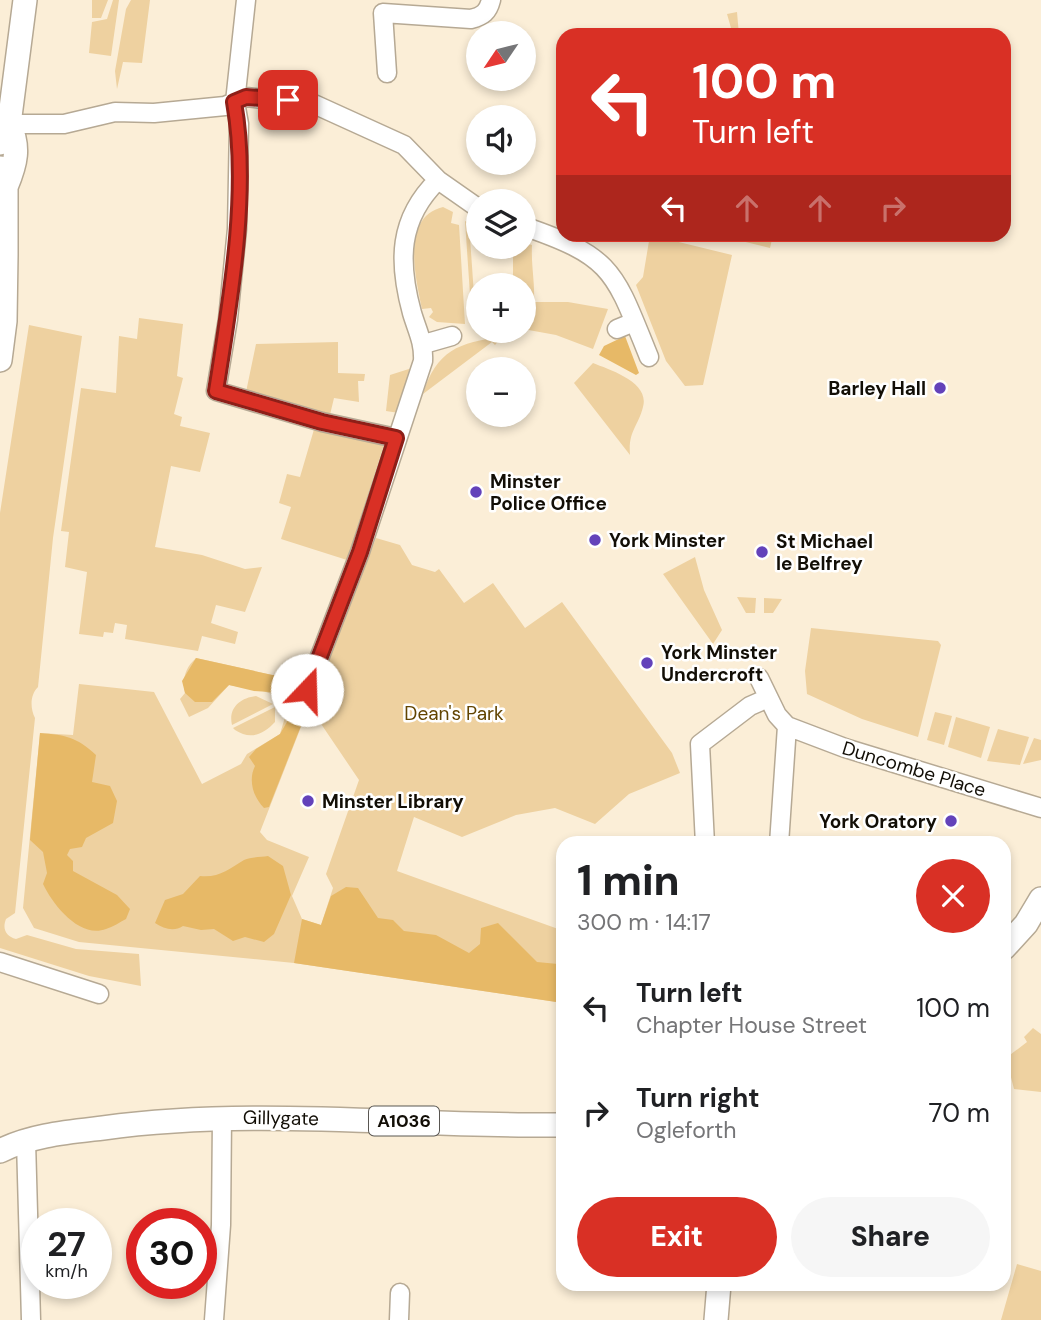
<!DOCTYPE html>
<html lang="en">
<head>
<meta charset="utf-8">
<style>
  body { margin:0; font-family:"DM Sans",sans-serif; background:#f6f6f6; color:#202124; height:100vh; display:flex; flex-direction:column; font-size:26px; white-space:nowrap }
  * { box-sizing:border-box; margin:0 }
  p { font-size:23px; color:#757577 }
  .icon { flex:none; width:38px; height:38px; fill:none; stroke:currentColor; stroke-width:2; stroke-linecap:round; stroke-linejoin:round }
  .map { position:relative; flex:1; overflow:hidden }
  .panel { position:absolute; left:556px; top:836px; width:455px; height:455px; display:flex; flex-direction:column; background:#fff; border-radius:21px; box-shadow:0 4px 10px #0003 }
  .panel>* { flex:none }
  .top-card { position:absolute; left:556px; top:28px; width:455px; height:214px; border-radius:21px; box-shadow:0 4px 10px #0003; background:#d93025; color:#fff; overflow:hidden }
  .needle { width:46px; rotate:235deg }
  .tools { position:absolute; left:466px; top:21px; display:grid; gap:14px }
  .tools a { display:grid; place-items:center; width:70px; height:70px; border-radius:50%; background:#fff; box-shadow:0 4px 10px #0003; font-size:35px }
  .speed { position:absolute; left:21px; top:1208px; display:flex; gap:14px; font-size:35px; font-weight:700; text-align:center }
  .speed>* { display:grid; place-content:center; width:91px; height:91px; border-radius:50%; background:#fff; box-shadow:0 4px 10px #0003; line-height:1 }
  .speed small { font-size:18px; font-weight:400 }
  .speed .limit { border:10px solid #d22; background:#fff; color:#111 }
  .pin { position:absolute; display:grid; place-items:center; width:60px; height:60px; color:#fff; margin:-30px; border-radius:14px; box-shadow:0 4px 10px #0006 }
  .me { position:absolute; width:77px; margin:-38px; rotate:21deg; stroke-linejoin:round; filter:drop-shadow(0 0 5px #0008) }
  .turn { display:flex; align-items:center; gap:24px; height:147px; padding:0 21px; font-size:32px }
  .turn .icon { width:91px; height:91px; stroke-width:2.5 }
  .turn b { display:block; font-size:49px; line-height:60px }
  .lanes { display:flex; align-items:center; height:66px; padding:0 21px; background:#0003; justify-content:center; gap:35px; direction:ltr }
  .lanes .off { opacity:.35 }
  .round { display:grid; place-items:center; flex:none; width:74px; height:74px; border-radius:37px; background:#f6f6f6 }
  .head { display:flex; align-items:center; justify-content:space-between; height:119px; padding:0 21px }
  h1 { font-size:42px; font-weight:800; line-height:52px }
  .primary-button { display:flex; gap:14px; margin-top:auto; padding:14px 21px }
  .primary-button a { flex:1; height:80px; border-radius:42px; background:#d93025; color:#fff; font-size:28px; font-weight:800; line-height:80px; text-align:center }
  .primary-button a+a { background:#f6f6f6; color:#202124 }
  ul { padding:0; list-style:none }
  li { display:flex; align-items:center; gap:21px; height:105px; padding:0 21px }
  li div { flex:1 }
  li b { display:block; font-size:26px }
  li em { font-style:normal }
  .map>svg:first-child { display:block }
  .green { fill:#eed1a0 }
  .forest { fill:#e7b967 }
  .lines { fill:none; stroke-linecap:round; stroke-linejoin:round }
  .minor-casing { stroke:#b6a994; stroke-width:21 }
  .major-casing { stroke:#b6a994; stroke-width:26 }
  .minor { stroke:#fff; stroke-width:18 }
  .major { stroke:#fff; stroke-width:23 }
  .route-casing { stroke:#8d1f18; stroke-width:18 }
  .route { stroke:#d93025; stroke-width:12 }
  .poi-dot { fill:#6342ba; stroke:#fff; stroke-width:2.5 }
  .labels { text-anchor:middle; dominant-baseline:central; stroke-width:5; stroke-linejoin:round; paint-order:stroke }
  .shield { fill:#fff; stroke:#595651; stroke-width:2 }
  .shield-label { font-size:18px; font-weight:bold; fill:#120e06 }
  .poi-label { font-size:19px; font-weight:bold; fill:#120e06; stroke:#fff; text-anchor:start }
  .park-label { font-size:19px; fill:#624400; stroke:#fff }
  .street-label { font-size:19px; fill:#120e06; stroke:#fff }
</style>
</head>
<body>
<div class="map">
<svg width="1041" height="1320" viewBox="0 0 1041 1320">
  <rect width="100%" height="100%" fill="#fbeed7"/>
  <path class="green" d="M92,0H108L101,18H92Z
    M113,0H119L111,56L89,53L92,22L107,19Z
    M131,0H150L142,63L123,62L117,89L115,71L126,9Z
    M737,12L739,35H718L731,28L727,14Z
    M443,207L453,212L451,223L459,225L465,324L437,322L429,317L433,312L431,308L422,309C416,279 400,217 443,207Z
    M465,221L469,223L476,324H472Z
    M650,235L732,255L703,385L685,386L666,361L636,285L643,277Z
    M717,235H773L770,248Z
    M523,242L532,245C531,266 535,281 534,302H568L608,309L593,349L556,335L523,329V285H513V247H523Z
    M139,318L183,324L177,376L183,378L174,414L182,417L180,426L210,433L200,472L171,466L155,547L202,555L245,569L262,567L245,612L216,605L211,623L238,632L235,644L202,636L198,651L125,639L127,625L115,623L113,633L104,632L103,637L79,634L87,572L65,567L69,532L61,531L81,388L116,393L119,336L137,339Z
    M29,325L82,336L53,538L38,687C30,695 30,708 35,718L15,913L6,919C2,929 6,936 16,939L27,935L76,949L139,954L141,986L89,976L0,948V513Z
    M502,337L495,345L492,342L423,394C436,351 459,342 502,337Z
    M338,342V373L365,374L364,381H358L359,402L334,398L329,419L246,392L256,344Z
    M593,363C610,370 650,382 643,407C638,427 628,431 630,455L574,383Z
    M412,368L399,413L386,411L390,375Z
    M315,426L385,442L347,560L281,539L291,507L279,503L287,474L300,477Z
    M376,538L400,545L412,565L435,572L439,569L464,603L493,583L525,628L562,602L672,753L680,773L629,794L595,824L555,808L516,815L462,837L414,817L397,871L561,930L563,921V1003L294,963L79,942L34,928L23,908L40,733L73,735L79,684L154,692L202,784L241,764L247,754L280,734L288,707C274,688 251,690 229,685L208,708L189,717L180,699L185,693C182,679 185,668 196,658L286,678C290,696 287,702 308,709L260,832L267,840L309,857L292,896L302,919L321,925L333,888L326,874L359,780L313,712L326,705L328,693L322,678Z
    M695,557L704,590L722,630L713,644L663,574Z
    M737,597L756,598L755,613H746Z
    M764,598L782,599L773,613H764Z
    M811,628L938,641L941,645L918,737L862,719L807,694L805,671Z
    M256,696L273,704L232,725C228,708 240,698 256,696Z
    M275,707V722C263,735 250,740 235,730L233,728Z
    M935,712L952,716L944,745L927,740Z
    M956,717L990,727L981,758L948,747Z
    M998,729L1029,737L1020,765L987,761Z
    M1034,738L1041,740V760L1023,764Z
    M1033,1028L1041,1034V1092L1014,1089L1006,1058L1027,1042L1024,1037Z
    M1017,1264L1041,1271V1320H1001Z"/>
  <path class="forest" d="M625,336L639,373L636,375L599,355L604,346Z
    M196,658L286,678V693L254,691L229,685L212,702H195L185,693L182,681Z
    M299,712L306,713L269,807L264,808C253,797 248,780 255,766L249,757L256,749L280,734L291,715Z
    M40,733C65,735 77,737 96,755L92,782L110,786L117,801L113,823L86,838L82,847L70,849L67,855L73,861V871L117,895L130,909L126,919C120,922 113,927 106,929C80,939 53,905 43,884L47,873L43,852L30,840Z
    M268,856L283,866L291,895L274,934L264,942L245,937L233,941L214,929L201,930L183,926C174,932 164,929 155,923L165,900L183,894L200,876C219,878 229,869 244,860C251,857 261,857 268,856Z
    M346,887L358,888L378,918L393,920L404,931L436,935L469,953L480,944L481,928L498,923L537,962L558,964L563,971V1003L294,963L302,919L321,925L331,896Z"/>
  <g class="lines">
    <defs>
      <path id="minor" d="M246,0L235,102L239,124L237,229L228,319L216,391L322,422L396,438
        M387,73L383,13L471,19C483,16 488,12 491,0
        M9,124H64L115,112L154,113L225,106L246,97L316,105L404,145L438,180L478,208
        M523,226C614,257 614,271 649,357
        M617,329L634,322
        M424,344L452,336
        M759,678L777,715L787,726L845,748L1041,808
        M307,690L360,552L423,361C424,342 417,330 412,313C398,262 398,219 438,180
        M705,844L700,744L750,706L768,698
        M779,844L787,726
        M0,962L99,994
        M26,1141L31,1320
        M214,1320L221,1225L222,1117
        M399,1320L400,1293"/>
      <path id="major" d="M0,143L9,124L25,0
        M0,168L6,187V255L5,321L0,360
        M6,187C16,163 20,147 9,124
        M1004,948L1026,924L1041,899
        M0,1151C31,1135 69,1132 103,1128C257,1107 410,1127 564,1125
        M716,1320L719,1284"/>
    </defs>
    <use href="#minor" class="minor-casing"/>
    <use href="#major" class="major-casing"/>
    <use href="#minor" class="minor"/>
    <use href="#major" class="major"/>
  </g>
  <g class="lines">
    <defs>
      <path id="route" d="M288,100L246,97L234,102C250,191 230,302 216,391L322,422L396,438L360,552L307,690"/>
    </defs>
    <use href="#route" class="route-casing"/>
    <use href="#route" class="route"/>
  </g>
  <g class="poi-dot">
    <circle cx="940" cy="388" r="7"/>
    <circle cx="476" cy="492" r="7"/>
    <circle cx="595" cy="540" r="7"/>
    <circle cx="762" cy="552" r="7"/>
    <circle cx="647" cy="663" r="7"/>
    <circle cx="308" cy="801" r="7"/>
    <circle cx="951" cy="821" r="7"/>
  </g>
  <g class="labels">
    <rect class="shield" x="369" y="1106.5" width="70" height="29" rx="5"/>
    <g class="shield-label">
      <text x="404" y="1121">A1036</text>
    </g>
    <g class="poi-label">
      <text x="926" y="388" text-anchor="end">Barley Hall</text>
      <text x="490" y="481">Minster<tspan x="490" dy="22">Police Office</tspan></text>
      <text x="609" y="540">York Minster</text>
      <text x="776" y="541">St Michael<tspan x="776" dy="22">le Belfrey</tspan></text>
      <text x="661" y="652">York Minster<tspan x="661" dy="22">Undercroft</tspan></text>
      <text x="322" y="801">Minster Library</text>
      <text x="937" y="821" text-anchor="end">York Oratory</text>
    </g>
    <g class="park-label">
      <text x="454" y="713">Dean's Park</text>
    </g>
    <g class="street-label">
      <text transform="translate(914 769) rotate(17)">Duncombe Place</text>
      <text transform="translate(281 1118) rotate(1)">Gillygate</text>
    </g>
  </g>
</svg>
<div class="tools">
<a><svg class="needle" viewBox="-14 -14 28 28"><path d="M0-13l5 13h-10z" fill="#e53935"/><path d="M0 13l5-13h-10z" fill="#757577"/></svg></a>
<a><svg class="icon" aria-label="sound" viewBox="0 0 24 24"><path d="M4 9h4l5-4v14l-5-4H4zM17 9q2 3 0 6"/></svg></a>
<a><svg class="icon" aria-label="layers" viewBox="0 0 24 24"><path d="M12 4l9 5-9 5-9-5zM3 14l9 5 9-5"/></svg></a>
<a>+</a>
<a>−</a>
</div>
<div class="speed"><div>27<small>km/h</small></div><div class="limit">30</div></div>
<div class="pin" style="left:288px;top:100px;background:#d93025"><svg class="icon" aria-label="arrive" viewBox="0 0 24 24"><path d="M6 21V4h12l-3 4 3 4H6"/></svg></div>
<svg class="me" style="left:307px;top:690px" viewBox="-20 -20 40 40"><circle r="19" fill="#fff"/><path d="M0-13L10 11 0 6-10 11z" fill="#d93025"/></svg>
<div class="top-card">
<div class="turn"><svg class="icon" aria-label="left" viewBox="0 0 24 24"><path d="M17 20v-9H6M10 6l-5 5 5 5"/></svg><div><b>100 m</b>Turn left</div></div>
<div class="lanes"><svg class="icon" aria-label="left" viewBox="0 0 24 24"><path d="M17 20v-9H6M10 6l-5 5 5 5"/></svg><svg class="icon off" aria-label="ahead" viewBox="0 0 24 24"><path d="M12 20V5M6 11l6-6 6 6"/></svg><svg class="icon off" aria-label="ahead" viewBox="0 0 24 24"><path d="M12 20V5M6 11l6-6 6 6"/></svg><svg class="icon off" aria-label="right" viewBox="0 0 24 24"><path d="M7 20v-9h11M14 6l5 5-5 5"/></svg></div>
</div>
<section class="panel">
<div class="head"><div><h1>1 min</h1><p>300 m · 14:17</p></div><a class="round" style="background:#d93025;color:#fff"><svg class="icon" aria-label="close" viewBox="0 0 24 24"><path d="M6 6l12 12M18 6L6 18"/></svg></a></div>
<ul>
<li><svg class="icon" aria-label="left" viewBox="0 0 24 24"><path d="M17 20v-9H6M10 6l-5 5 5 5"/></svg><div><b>Turn left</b><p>Chapter House Street</p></div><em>100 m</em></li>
<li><svg class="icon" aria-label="right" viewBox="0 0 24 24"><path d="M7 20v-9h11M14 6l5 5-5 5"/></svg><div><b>Turn right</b><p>Ogleforth</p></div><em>70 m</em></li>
</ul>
<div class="primary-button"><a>Exit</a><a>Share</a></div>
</section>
</div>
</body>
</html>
